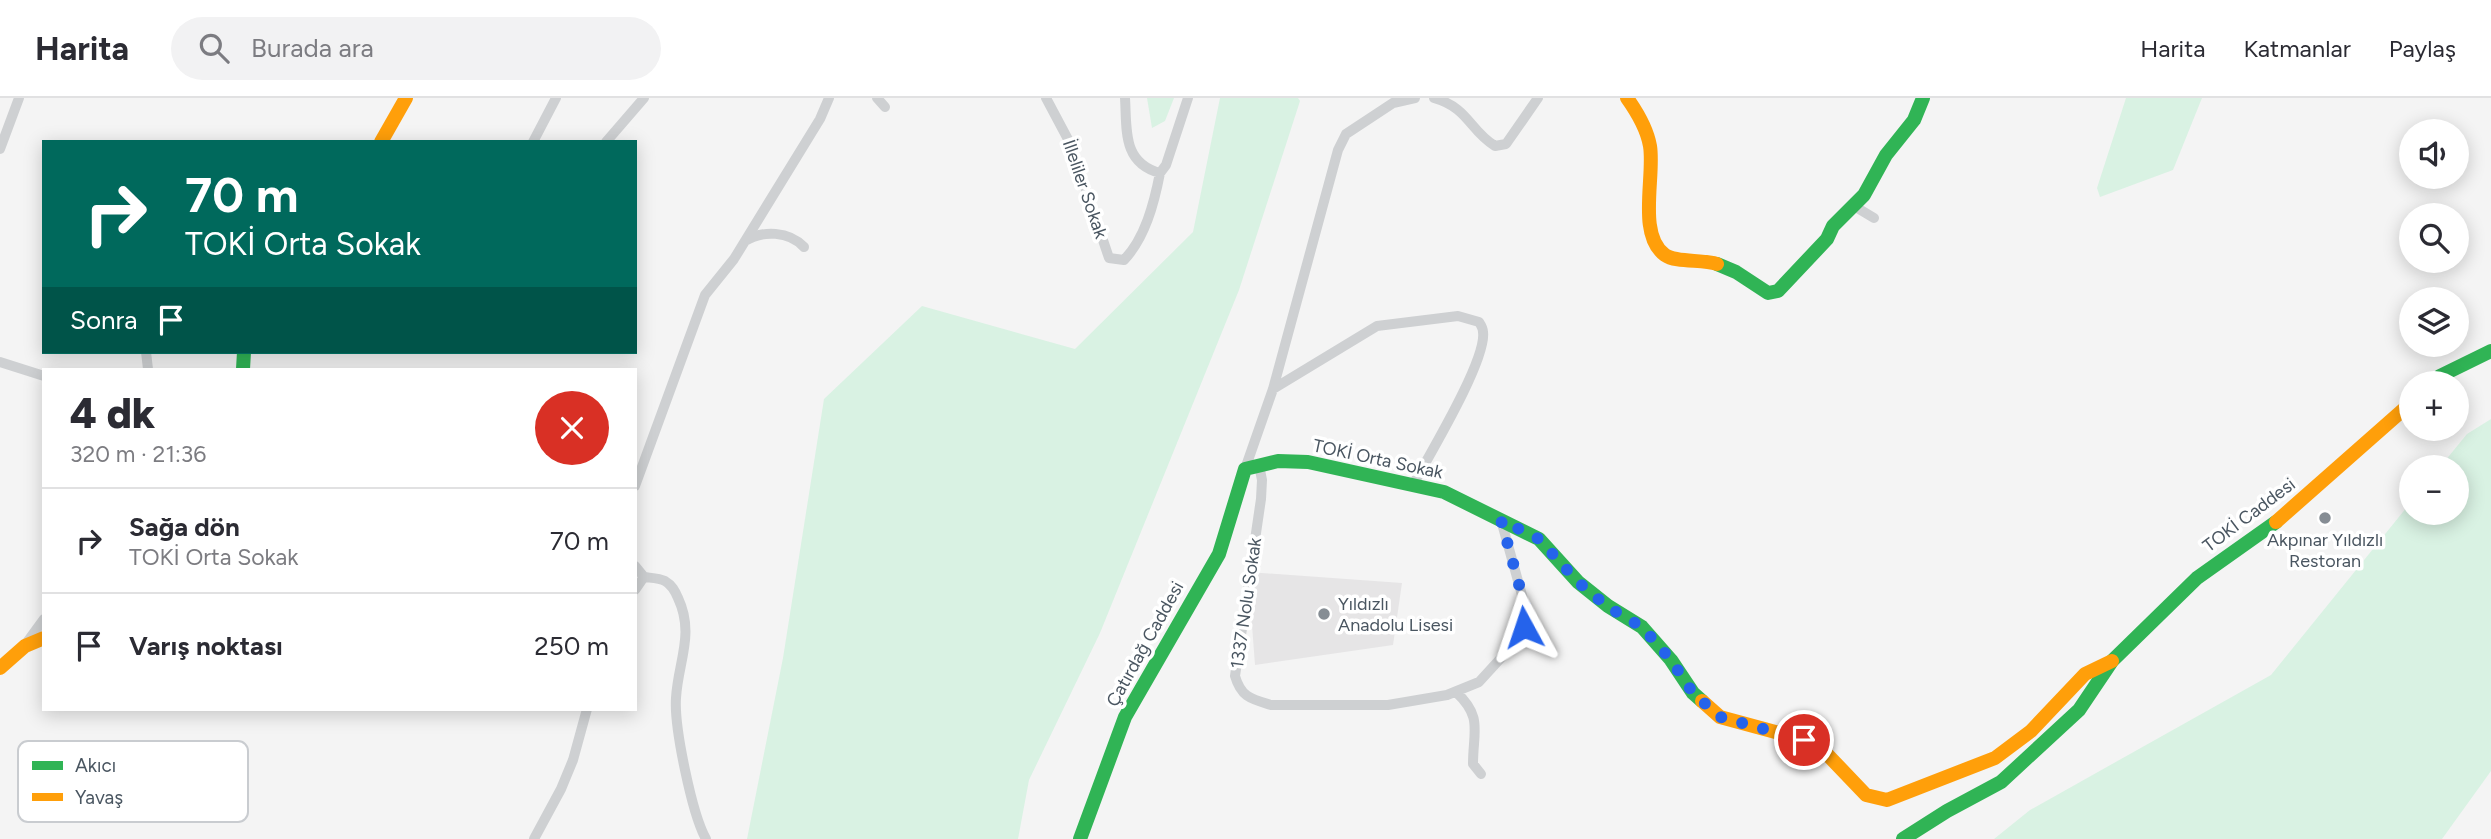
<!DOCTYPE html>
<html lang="tr">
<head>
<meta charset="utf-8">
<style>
  body { margin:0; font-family:Figtree,sans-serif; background:#f2f2f3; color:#2b2b33; height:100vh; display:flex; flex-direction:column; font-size:26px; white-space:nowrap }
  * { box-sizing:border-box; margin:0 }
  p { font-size:23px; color:#7c7c81 }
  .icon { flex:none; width:38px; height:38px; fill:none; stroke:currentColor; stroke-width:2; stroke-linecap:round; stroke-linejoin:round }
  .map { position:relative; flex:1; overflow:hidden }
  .side { position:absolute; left:42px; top:270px; width:595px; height:343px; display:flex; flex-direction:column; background:#fff; border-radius:0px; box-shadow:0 4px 18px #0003 }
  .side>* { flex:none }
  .top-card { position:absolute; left:42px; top:42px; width:595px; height:214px; border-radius:0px; box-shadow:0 4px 18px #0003; background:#00695c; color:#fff; overflow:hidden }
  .controls { position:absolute; left:2399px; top:21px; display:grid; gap:14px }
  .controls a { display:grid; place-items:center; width:70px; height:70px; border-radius:50%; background:#fff; box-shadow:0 4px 18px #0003; font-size:35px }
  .pin { position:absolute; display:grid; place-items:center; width:60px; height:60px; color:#fff; margin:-30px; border:4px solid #fff; border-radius:50%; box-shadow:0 2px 7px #0007 }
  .me { position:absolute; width:77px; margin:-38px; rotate:355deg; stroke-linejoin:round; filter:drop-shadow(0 0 5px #0008) }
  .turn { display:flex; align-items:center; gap:24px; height:147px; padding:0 28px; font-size:32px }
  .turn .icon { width:91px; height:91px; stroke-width:2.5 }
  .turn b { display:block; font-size:49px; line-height:60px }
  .then { display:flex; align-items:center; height:66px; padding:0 28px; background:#0003; gap:14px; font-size:26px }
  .round { display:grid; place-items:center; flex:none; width:74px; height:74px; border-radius:37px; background:#f2f2f3 }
  .head { display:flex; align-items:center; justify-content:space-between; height:119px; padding:0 28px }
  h1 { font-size:42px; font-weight:800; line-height:52px }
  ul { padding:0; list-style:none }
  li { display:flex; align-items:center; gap:21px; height:105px; padding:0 28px; border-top:2px solid #e1e1e2 }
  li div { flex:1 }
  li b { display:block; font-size:26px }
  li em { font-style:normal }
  header { display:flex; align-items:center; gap:42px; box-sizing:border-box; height:98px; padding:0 35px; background:#fff; border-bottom:2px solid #e1e1e2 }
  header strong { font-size:33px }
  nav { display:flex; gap:38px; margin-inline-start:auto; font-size:24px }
  .search { width:490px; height:63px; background:#f2f2f3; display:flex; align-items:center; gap:18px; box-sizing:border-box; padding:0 24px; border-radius:38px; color:#7c7c81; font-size:26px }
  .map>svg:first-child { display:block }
  .education { fill:#e6e5e6 }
  .green { fill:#d9f2e3 }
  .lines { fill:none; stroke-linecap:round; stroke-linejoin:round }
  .street { stroke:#ced0d2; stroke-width:10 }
  .fast { stroke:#30b455; stroke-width:14 }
  .slow { stroke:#ff9f0a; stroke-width:14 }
  .route { stroke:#2563eb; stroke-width:12; stroke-dasharray:0 21.6 }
  .poi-dot { fill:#868d94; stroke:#fff; stroke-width:2.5 }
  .labels { text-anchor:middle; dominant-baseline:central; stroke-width:7; stroke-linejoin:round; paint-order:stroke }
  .street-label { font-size:18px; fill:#4a5661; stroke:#fff }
  .poi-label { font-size:18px; fill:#4a5661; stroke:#fff }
  .key { fill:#fff; stroke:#c9ccd0; stroke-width:2 }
  .key-label { font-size:19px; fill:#4a5661 }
</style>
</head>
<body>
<header>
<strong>Harita</strong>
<div class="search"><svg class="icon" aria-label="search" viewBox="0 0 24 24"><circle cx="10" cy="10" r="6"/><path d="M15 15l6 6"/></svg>Burada ara</div>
<nav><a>Harita</a><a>Katmanlar</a><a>Paylaş</a></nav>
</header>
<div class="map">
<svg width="2491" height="741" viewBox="0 0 2491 741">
  <rect width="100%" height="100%" fill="#f4f4f4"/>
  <path class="education" d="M1248,474L1402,485L1393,547L1255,567Z"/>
  <path class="green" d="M1147,0H1174L1165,23L1152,30Z
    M1220,0H1298L1300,3L1239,192L1100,535L1029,682L1018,741H747L783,560L824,301L922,208L1075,251L1193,134Z
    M2126,0H2202L2173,72L2100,99L2097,90Z
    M2491,321V673L2442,741H1994L2030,712L2271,577L2411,404L2412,415H2457V369H2440L2467,336Z"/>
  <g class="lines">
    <path class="street" d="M877,0L885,9
      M1046,0L1071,47L1109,160L1124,162C1145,140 1154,106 1160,75
      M1125,0C1127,31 1122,65 1160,75L1166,67L1188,0
      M1434,0C1469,10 1469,32 1495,48L1506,46L1538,0
      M533,44L556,0
      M606,44L644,0
      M0,51L19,0
      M1854,108L1874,120
      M745,143C763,132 789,133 804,149
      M146,254L148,271
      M0,264L44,278
      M1273,291L1377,228L1458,218L1479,224C1481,227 1483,230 1483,234C1487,262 1428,359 1413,387
      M1259,367L1262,382L1261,401L1235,578C1241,599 1251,601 1271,607H1388L1447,597L1479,584L1511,549L1524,529L1525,508L1501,422
      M1245,371L1273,291L1338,52L1346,36L1393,5L1415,0
      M635,388L705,197L734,161L820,21L829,0
      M635,468L644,479
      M644,479C651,480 659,480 665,483C672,487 675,493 678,500C695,536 678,564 676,600C674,629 692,716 706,741
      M635,492L644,479
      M25,547L44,521
      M1456,594C1483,619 1473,633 1473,666L1481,676
      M534,741L561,691L573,662L587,611"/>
    <path class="fast" d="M1717,166L1736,174L1768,195L1778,193L1827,141L1833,128L1864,97L1886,57L1914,22L1923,0
      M243,271L244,254
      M2433,285L2440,278L2491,253
      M1080,741L1125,619L1219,456L1245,371L1278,363L1308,364L1444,394L1539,441L1578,484L1608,508L1642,529L1671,562L1693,595L1702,603
      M1903,741L1947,713L2001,684L2079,612L2112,563L2197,480L2276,424"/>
    <path class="slow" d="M1627,0C1637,14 1647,31 1650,48C1655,78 1637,137 1665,157C1676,165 1703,161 1717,166
      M381,44L406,0
      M2276,424L2412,304
      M0,570L25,548L44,540
      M1702,603L1720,619L1805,642L1823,652L1866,697L1887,702L1995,660L2031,633L2085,576L2112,563"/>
  </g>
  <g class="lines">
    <path class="route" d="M1524,529L1525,508L1501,422L1539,441L1578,484L1608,509L1642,529L1671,562L1693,595L1720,619L1804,642"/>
  </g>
  <g class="poi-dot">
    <circle cx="2325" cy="420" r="7"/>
    <circle cx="1324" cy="516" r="7"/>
  </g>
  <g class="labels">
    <g class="street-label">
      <text transform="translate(1085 91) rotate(71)">İlleliler Sokak</text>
      <text transform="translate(1378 361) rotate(12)">TOKİ Orta Sokak</text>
      <text transform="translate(2249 417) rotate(-37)">TOKİ Caddesi</text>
      <text transform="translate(1246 505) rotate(-82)">1337 Nolu Sokak</text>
      <text transform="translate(1145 546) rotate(-61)">Çatırdağ Caddesi</text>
    </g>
    <g class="poi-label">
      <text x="2325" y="442">Akpınar Yıldızlı<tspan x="2325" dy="21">Restoran</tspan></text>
      <text x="1338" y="506" text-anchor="start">Yıldızlı<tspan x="1338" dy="21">Anadolu Lisesi</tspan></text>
    </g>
  </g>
  <rect x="18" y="643" width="230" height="81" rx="10" class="key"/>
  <rect x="32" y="663" width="31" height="9" fill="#30b455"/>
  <rect x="32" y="695" width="31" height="8" fill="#ff9f0a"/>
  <g class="key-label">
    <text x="75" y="674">Akıcı</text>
    <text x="75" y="706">Yavaş</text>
  </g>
</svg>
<div class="controls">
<a><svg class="icon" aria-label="sound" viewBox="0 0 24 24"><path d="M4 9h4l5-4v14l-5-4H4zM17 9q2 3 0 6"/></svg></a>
<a><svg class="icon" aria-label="search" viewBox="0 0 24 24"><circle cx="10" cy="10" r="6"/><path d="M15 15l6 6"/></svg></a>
<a><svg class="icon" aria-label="layers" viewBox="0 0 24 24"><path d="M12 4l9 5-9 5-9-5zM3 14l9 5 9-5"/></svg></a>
<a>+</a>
<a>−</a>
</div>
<div class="pin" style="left:1804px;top:642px;background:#d93025"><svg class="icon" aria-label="arrive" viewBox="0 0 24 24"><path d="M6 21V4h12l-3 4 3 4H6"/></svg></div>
<svg class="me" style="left:1524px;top:529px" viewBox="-20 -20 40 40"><path d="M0-17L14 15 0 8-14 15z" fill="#2563eb" stroke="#fff" stroke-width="4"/></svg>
<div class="top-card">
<div class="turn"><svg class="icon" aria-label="right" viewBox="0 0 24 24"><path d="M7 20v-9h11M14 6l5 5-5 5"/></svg><div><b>70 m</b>TOKİ Orta Sokak</div></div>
<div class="then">Sonra<svg class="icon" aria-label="arrive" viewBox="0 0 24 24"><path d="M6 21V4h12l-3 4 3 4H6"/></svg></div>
</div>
<section class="side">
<div class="head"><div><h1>4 dk</h1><p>320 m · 21:36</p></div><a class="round" style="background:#d93025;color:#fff"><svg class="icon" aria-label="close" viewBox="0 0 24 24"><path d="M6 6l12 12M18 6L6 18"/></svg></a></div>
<ul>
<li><svg class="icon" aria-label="right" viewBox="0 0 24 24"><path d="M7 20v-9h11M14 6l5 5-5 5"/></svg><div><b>Sağa dön</b><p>TOKİ Orta Sokak</p></div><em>70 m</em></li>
<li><svg class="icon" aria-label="arrive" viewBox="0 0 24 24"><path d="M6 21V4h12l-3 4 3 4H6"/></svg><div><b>Varış noktası</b></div><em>250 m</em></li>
</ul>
</section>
</div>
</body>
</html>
